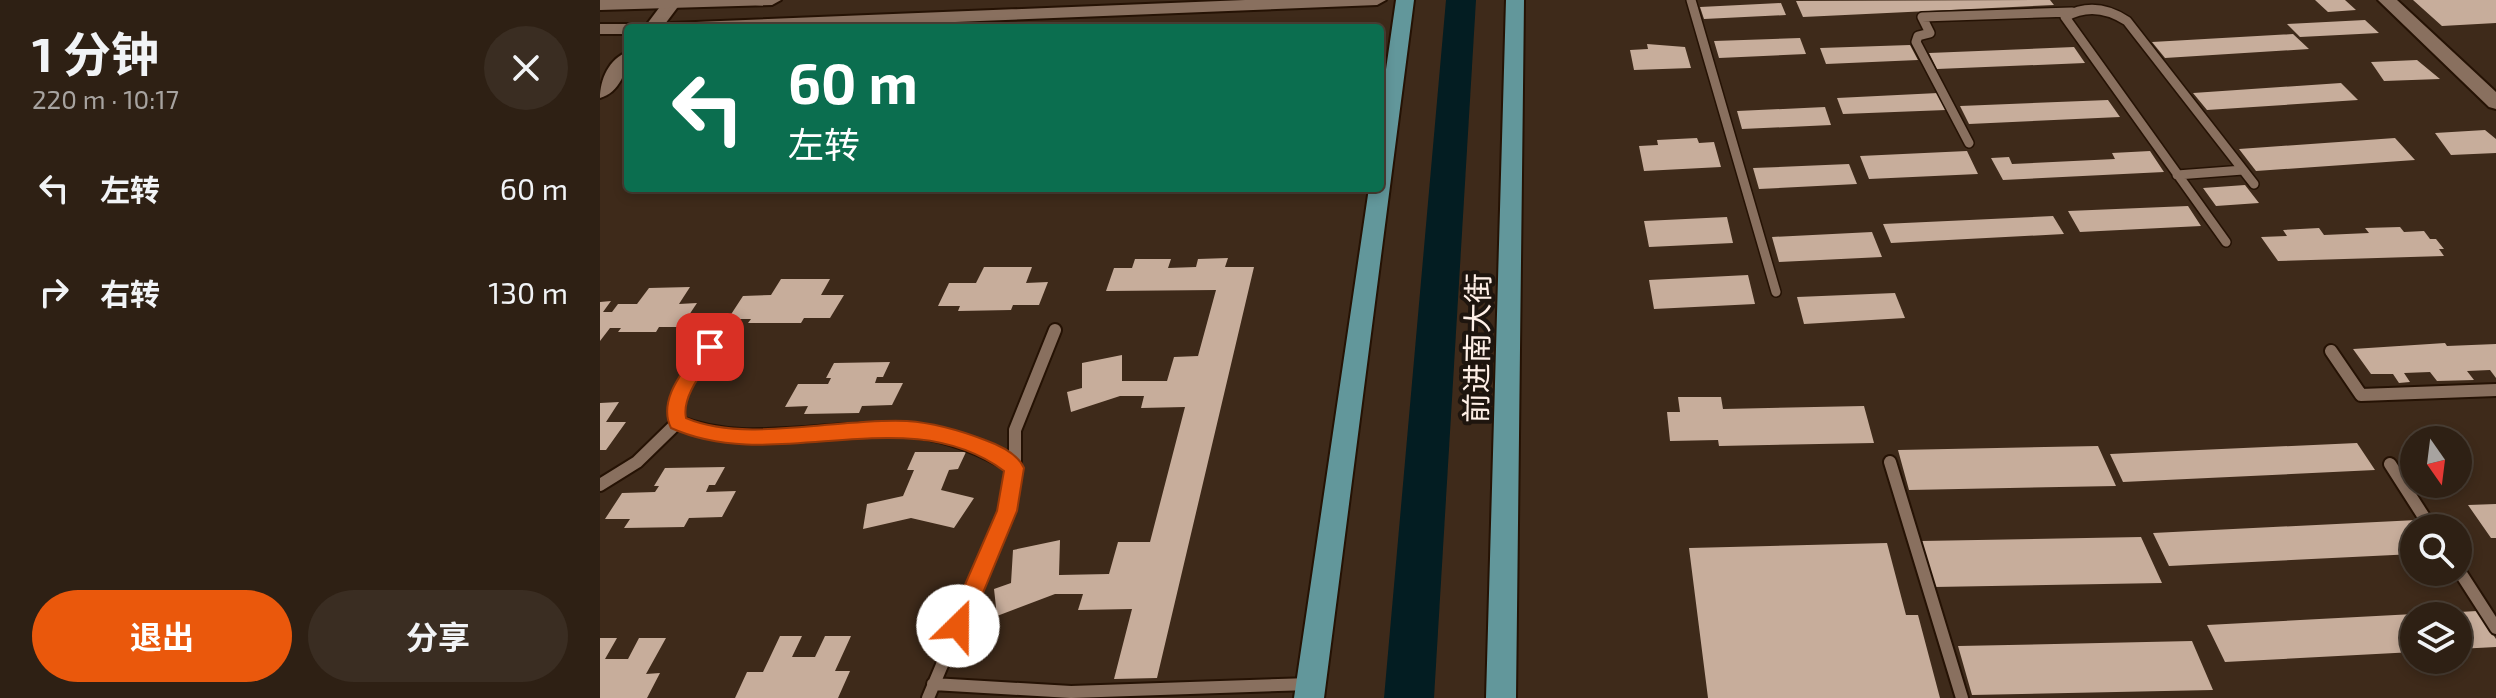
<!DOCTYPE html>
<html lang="zh">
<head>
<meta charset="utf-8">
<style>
  body { margin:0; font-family:"Exo 2","Noto Sans SC",sans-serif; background:#3a2d22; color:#f1f3f6; height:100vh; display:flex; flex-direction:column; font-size:30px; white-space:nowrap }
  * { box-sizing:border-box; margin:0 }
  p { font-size:26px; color:#a7a3a0 }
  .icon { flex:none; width:44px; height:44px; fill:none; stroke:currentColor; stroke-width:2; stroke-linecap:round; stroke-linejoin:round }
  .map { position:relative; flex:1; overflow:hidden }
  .drawer { display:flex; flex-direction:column; background:#2e2014; width:600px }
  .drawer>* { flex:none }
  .top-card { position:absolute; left:24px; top:24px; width:760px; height:168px; border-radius:8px; box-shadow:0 4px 12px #0003,0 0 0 2px #493e34; background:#0b6e4f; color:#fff; overflow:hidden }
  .needle { width:52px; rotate:166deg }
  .tools { position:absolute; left:1800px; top:426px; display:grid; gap:16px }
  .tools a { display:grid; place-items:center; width:72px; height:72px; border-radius:50%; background:#2e2014; box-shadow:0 4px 12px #0003,0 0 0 2px #493e34; font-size:40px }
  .pin { position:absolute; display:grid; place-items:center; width:68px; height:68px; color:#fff; margin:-34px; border-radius:16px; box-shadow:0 4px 12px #0006 }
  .me { position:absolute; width:88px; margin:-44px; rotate:23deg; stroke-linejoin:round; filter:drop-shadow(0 0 6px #0008) }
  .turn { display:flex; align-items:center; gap:28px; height:168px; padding:0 32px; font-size:36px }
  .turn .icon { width:104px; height:104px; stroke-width:2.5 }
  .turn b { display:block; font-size:56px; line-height:68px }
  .round { display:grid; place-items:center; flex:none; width:84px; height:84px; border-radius:42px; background:#3a2d22 }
  .overview { display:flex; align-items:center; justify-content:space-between; height:136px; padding:0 32px }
  h1 { font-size:48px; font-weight:700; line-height:60px }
  .primary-button { display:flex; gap:16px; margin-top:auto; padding:16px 32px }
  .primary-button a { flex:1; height:92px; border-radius:48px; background:#ea580c; color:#fff; font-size:32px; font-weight:700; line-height:92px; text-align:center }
  .primary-button a+a { background:#3a2d22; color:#f1f3f6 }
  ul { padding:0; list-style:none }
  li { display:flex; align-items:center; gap:24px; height:104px; padding:0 32px }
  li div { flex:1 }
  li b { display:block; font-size:30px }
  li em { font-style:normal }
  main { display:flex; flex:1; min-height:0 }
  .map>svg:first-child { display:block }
  .water { fill:#031d22 }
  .building { fill:#c7ad9b }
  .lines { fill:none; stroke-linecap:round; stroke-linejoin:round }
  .service-far1-casing { stroke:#251204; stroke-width:12 }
  .service-casing { stroke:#251204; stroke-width:16 }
  .tertiary-casing { stroke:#251204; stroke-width:4 }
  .secondary-casing { stroke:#251204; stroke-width:4 }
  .primary-casing { stroke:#251204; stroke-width:4 }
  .service-far1 { stroke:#89705f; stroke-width:9 }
  .service { stroke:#89705f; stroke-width:12 }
  .tertiary { fill:#89705f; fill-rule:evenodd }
  .secondary { fill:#89705f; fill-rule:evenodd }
  .primary { fill:#62979b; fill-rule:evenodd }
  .route { fill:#ea580c; stroke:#983908; stroke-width:2 }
  .labels { text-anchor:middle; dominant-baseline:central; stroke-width:8; stroke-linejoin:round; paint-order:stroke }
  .street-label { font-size:30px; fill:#fff0e7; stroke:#1e150e }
</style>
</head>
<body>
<main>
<section class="drawer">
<div class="overview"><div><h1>1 分钟</h1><p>220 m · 10:17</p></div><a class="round"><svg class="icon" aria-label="close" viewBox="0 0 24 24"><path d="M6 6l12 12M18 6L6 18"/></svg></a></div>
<ul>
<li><svg class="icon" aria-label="left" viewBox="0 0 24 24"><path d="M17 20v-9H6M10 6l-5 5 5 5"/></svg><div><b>左转</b></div><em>60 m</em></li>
<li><svg class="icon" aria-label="right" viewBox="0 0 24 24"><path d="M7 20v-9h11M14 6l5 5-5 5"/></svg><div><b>右转</b></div><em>130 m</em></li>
</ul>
<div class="primary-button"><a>退出</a><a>分享</a></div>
</section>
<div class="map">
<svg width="1896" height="698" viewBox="0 0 1896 698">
  <rect width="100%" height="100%" fill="#3e2a1a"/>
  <path class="water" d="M846,0H876L834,698H784Z"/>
  <path class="building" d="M1450,0L1454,5L1203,17L1196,1Z
    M1715,0H1745L1756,10L1728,12Z
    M1813,0H1896V23L1842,26Z
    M1181,3L1186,15L1104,19L1100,7Z
    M1765,20L1779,33L1700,37L1687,24Z
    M1693,34L1709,49L1565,58L1552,42Z
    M1200,38L1206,54L1119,58L1114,41Z
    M1047,44L1085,47L1091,68L1034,70L1030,50L1048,49Z
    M1310,45L1318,60L1226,64L1220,48Z
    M1474,47L1485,63L1337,69L1329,53Z
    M1817,60L1840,79L1784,81L1771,62Z
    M1741,83L1758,100L1607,110L1593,93Z
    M1338,93L1346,110L1243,114L1237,98Z
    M1508,100L1520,117L1369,124L1360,106Z
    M1225,107L1231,125L1142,129L1137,111Z
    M1885,130L1896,139V153L1851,155L1835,133Z
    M1097,138L1099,143L1114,142L1121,167L1044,171L1039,146L1058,145L1057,140Z
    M1795,138L1815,160L1656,171L1639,149Z
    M1367,151L1378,174L1269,179L1260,156Z
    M1550,151L1564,172L1403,180L1391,158L1409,157L1412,164L1515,159L1512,153Z
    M1249,164L1257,184L1159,189L1153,168Z
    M1645,185L1659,203L1616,206L1603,188Z
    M1588,206L1601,226L1480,232L1468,211Z
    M1453,216L1464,234L1291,243L1283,224Z
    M1127,217L1133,243L1049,247L1044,221Z
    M1800,227L1804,232L1824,231L1830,239H1836L1844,249H1839L1844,256L1678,261L1661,237L1687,236L1683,230L1719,228L1724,235L1769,233L1765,228Z
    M1272,232L1282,257L1179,262L1172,237Z
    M628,258L625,267H654L557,678L514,679L532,609L478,610L483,594H455L397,616L394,589L411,583L413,550L460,540L459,575L509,574L518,542H550L585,407L541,408L544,396H520L471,412L467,392L482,388V363L522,355V381H567L574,357L598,356L616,290L506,291L514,268H532L535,259H571L568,268L596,267L598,259Z
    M384,267H432L426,283L448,282L439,305H413L411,310L358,311L360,306H338L349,283H376Z
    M1148,275L1155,304L1054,309L1049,280Z
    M181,279H230L221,295H244L230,318H204L201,323H148L151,319H128L143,296L171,295Z
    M90,287L79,304L97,303L81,327H59L56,332H18L21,328H10L0,341V302L11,301L3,312H12L18,304H37L49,288Z
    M1295,293L1305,318L1204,324L1197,297Z
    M1845,343L1847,346L1896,344V378L1890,370L1867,371L1874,380L1837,381L1830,372L1804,373L1810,382L1799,383L1793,374H1771L1753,349Z
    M290,362L283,377H277L275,383H303L292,405L262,406L259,413L204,414L208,406L185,407L198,384H228L231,378H226L234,363Z
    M1078,397H1121L1123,409L1264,406L1274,443L1119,446L1118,440L1070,441L1067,412H1080Z
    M19,402L6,422H26L6,450H0V403Z
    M1757,443L1775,470L1523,482L1510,454Z
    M1498,446L1516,486L1309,490L1298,450Z
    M315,452H366L358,469L349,470L341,490L374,498L354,528L311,518L263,529L267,504L303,496L314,470H307Z
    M125,467L115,485H109L106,492L136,491L122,517L89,518L84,527L24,528L30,519H5L22,493L55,492L59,486H54L65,468Z
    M1896,504V538H1891L1868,505Z
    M1817,520L1823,528H1814V554L1569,566L1553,533Z
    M1541,537L1562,583L1334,587L1321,541Z
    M1287,543L1306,615H1318L1340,698H1108L1089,548Z
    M1877,611L1896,639V647L1858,649V616H1824V614Z
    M1814,614V652L1625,662L1607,625Z
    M180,636H202L192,657H215L225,636H251L235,671H250L238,698H135L147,672H163Z
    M0,638H17L5,659H28L39,638H66L46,674L60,673L47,698H0Z
    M1592,641L1613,690L1372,695L1358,646Z"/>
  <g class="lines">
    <defs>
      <path id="service-far1" d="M1091,0L1176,292
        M1369,143L1316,42L1318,36L1330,33L1322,17L1472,12
        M1577,175L1643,170
        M1626,242L1465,17C1486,5 1507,8 1527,21L1654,184"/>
      <path id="service" d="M110,347C94,370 74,392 78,422C120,439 162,436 206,433C287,427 342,423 414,468
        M1731,351L1761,395L1896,390
        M1290,462L1362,698
        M1790,464L1831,528
        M0,485L37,462L78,422
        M1858,569L1896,628
        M333,684L471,692L711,684
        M328,698L407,511L415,460V430L455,330"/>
      <path id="tertiary" d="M65,0H83L62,28H44Z
        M1778,0H1797L1896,92V109L1889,107Z
        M28,52C28,70 19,93 0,98C0,80 9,58 28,52Z"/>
      <path id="secondary" d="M0,0H181L172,5L0,10Z
        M645,0H786L777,5L205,28H62L71,23Z
        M0,24H28L36,28H28V34H0Z"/>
      <path id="primary" d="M796,0H814L724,698H694L769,188H780V111Z
        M906,0H924L916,698H886Z"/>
    </defs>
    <use href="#service-far1" class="service-far1-casing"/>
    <use href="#service" class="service-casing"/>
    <use href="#tertiary" class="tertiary-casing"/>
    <use href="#secondary" class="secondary-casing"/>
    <use href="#primary" class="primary-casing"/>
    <use href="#service-far1" class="service-far1"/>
    <use href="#service" class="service"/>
    <use href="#tertiary" class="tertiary"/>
    <use href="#secondary" class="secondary"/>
    <use href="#primary" class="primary"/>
  </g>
  <path class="route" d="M110,340L119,347C108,366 81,394 86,418C147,444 241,417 307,421C335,423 359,430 385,440C399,445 418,454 424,468L417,511L366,634L358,637L350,634L347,626L397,511L404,471C305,398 177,476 71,428C56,398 88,366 103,342Z"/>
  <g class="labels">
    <g class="street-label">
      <text transform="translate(876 348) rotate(-89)">前进南大街</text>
    </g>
  </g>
</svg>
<div class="tools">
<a><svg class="needle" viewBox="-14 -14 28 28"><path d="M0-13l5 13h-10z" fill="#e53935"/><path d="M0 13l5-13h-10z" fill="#a7a3a0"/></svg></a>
<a><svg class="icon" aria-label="search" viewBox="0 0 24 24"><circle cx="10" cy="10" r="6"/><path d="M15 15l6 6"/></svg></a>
<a><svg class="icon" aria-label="layers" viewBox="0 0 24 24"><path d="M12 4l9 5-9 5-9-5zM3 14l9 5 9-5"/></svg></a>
</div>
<div class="pin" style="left:110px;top:347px;background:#d93025"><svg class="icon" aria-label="arrive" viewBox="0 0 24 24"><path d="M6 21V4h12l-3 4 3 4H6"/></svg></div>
<svg class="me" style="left:358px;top:626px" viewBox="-20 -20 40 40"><circle r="19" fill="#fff"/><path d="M0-13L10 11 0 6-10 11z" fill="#ea580c"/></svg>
<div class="top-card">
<div class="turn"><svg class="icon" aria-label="left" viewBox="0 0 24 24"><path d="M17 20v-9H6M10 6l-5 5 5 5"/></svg><div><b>60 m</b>左转</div></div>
</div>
</div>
</main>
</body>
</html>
